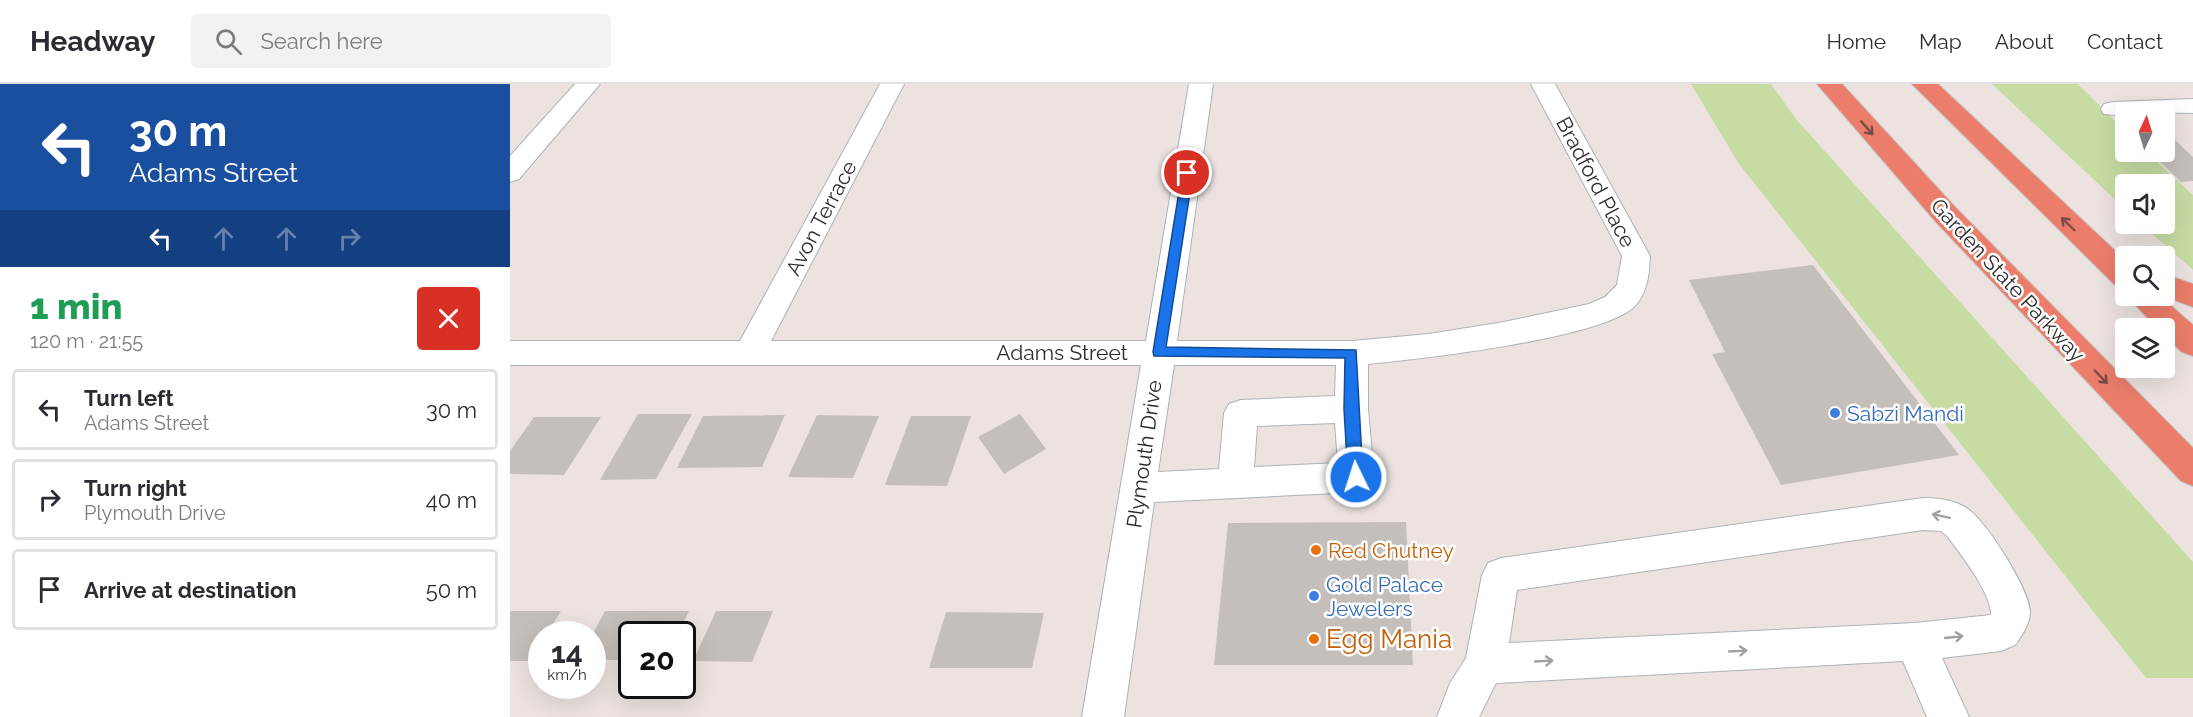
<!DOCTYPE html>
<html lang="en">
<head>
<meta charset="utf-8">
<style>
  body { margin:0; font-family:Raleway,sans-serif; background:#f2f2f3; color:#2b2b33; height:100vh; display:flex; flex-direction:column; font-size:22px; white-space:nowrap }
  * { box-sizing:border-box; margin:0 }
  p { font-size:20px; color:#7c7c81 }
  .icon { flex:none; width:33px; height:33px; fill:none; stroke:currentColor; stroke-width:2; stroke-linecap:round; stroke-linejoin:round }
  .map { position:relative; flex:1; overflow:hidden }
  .sheet { display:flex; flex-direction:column; background:#fff; width:510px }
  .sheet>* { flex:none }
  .banner { background:#1a4fa0; color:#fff; overflow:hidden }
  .needle { width:39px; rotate:4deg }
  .fabs { position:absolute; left:1605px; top:18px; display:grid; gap:12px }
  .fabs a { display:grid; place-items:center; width:60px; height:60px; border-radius:6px; background:#fff; box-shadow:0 6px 24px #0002; font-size:30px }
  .speed { position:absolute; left:18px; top:537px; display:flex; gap:12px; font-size:30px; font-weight:700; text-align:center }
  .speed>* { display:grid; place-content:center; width:78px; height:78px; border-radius:50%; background:#fff; box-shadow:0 6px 24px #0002; line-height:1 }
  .speed small { font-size:15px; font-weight:400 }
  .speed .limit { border:3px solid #111; border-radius:9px; background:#fff; color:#111 }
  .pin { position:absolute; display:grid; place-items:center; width:51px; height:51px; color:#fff; margin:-26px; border:3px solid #fff; border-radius:50%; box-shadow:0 2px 6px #0007 }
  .me { position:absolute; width:66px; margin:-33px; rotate:356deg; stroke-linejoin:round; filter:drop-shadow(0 0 4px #0008) }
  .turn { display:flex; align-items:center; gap:21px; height:126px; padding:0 30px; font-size:27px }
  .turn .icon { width:78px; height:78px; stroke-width:2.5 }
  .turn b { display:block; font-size:42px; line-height:51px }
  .lanes { display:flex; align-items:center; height:57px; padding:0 30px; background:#0003; justify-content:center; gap:30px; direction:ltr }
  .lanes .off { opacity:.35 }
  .round { display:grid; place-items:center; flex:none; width:63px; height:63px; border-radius:6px; background:#f2f2f3 }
  .headline { display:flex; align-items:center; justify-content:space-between; height:102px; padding:0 30px }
  h1 { font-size:36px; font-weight:800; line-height:45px; color:#1e9e55 }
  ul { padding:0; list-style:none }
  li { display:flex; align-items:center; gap:18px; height:81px; margin:0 12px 9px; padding:0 18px; border:3px solid #e1e1e2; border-radius:6px }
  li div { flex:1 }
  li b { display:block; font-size:22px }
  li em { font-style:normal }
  header { display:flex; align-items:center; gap:36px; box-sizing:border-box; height:84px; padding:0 30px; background:#fff; border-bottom:2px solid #e1e1e2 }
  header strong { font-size:28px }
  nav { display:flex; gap:33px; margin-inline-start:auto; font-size:21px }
  .search { width:420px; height:54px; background:#f2f2f3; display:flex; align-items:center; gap:15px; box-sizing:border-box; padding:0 21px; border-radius:6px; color:#7c7c81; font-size:22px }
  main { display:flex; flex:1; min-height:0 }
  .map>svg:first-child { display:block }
  .green { fill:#c7dca3 }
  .building { fill:#c5bfbb }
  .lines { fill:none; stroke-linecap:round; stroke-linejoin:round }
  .minor-casing { stroke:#adb2b7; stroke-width:2 }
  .highway-casing { stroke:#c4c4c4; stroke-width:2 }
  .minor { fill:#fff; fill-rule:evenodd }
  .highway { fill:#ec7d6b; fill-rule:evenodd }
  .oneway { stroke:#794c45 }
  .oneway2 { stroke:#a0a0a0 }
  .route { fill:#1a73e8; stroke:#114b97; stroke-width:1.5 }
  .shop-dot { fill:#3f7fe0; stroke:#fff; stroke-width:2 }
  .food-dot { fill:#e8710a; stroke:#fff; stroke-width:2 }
  .labels { text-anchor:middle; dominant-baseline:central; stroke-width:5; stroke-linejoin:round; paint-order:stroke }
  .street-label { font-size:21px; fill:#2c2c2c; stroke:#fff }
  .shop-label { font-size:21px; fill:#366cbe; stroke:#fff; text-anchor:start }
  .food-label { font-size:21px; fill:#c56008; stroke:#fff; text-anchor:start }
  .near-food-label { font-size:26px; fill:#c56008; stroke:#fff; text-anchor:start }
</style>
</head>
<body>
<header>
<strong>Headway</strong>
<div class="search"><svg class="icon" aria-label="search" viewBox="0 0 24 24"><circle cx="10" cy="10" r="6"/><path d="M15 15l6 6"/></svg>Search here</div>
<nav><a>Home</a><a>Map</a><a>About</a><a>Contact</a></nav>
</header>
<main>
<section class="sheet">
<div class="banner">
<div class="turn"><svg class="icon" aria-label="left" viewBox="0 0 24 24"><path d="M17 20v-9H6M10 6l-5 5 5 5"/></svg><div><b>30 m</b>Adams Street</div></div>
<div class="lanes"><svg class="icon" aria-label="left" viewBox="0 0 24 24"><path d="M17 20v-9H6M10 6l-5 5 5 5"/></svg><svg class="icon off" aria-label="ahead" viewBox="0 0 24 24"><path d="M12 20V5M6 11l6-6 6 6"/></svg><svg class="icon off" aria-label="ahead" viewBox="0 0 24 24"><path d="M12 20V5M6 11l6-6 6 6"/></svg><svg class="icon off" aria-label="right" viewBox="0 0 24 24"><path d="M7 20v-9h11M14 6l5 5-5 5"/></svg></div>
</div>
<div class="headline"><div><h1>1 min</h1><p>120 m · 21:55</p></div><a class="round" style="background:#d93025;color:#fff"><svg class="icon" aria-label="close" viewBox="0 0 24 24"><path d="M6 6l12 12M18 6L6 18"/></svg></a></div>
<ul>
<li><svg class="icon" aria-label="left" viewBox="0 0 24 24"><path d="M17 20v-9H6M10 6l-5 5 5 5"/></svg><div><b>Turn left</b><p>Adams Street</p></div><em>30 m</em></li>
<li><svg class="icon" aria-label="right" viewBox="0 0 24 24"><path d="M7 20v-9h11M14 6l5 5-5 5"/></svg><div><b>Turn right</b><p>Plymouth Drive</p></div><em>40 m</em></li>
<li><svg class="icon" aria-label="arrive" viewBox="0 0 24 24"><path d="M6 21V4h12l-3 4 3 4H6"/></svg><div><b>Arrive at destination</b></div><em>50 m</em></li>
</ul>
</section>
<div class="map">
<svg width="1683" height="633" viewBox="0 0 1683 633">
  <rect width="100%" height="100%" fill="#ece3e0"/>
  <path class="green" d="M1181,0H1261L1286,35L1683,478V594H1636L1229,80Z
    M1482,0H1568L1615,47L1616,68H1637L1683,111V186L1631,140H1654V100H1616L1615,125Z"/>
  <path class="building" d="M1654,55H1664L1683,73V97L1671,98L1640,68H1654Z
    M1303,181L1449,371L1271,401L1202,270L1215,268L1179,196Z
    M128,330H182L146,395L90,396Z
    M510,330L536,365L494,390L468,353Z
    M275,331L252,383L167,384L193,332Z
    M307,331L369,332L343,394L278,393Z
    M401,332H461L437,402L375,401Z
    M24,333H91L54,391L0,390V367Z
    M896,438L903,581H704L718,439Z
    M0,527H51L37,550H32V561L22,577H0Z
    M95,527H179L168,550H122V576H82V551Z
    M206,527H263L242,578L183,577Z
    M436,528L534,529L522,584H419Z"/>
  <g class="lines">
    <defs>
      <path id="minor" d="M65,0H90L9,95L0,98V72Z
        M370,0H394L261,257H636L679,0H703L667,257H842L919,250L994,238L1079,220L1095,213L1107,201L1112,172L1021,0H1045L1140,172C1139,190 1138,209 1124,223C1089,255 910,275 858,280V325L864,393L858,403L846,408L644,418L614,633H572L631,281H0V257H230ZM664,281H826L825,312L731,316L719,320L714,329L709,385L648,388ZM825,339L828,379L744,383L747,342Z
        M1683,15V29L1616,28V32L1594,30L1591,25L1594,20L1603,18Z
        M1413,414C1428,414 1445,416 1458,425C1476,437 1520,506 1520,528C1520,539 1512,552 1505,561L1491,567L1432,574L1459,633H1417L1393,577L986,599L969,633H927L940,599L956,574L972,491L978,479L991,474ZM1413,446L1431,447L1437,452C1450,469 1482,510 1481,531L1405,539L999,559L1007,506Z"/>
      <path id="highway" d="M1307,0H1332L1446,124L1683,364V402L1671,397L1426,138Z
        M1402,0H1428L1616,177V205L1606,202Z
        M1654,190L1683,200V223L1653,212Z
        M1617,212H1650L1683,241V272L1672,268L1654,252V244H1647Z"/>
    </defs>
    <use href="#minor" class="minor-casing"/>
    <use href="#highway" class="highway-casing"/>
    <use href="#minor" class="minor"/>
    <use href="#highway" class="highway"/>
  </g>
  <defs><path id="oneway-shaft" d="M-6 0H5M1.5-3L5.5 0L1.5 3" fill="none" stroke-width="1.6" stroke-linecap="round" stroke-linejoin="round" transform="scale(1.5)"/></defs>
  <g class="oneway">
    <use href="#oneway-shaft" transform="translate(1357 44) rotate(49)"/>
    <use href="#oneway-shaft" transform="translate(1558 140) rotate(-136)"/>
    <use href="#oneway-shaft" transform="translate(1591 293) rotate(46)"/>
  </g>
  <g class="oneway2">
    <use href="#oneway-shaft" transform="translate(1431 432) rotate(-168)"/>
    <use href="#oneway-shaft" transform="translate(1444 553) rotate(-6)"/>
    <use href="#oneway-shaft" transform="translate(1228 567) rotate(-3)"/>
    <use href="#oneway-shaft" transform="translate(1034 577) rotate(-3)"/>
  </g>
  <path class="route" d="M677,86L683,89L656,263L846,266L853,393L851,397L846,399L838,393L834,325L835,274L644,272L643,268L672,89Z"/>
  <g class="shop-dot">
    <circle cx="1325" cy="329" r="6"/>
    <circle cx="804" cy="512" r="6"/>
  </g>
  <g class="food-dot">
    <circle cx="806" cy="466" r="6"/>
    <circle cx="804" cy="555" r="6"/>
  </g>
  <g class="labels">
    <g class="street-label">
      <text transform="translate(1086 98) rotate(62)">Bradford Place</text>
      <text transform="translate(311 134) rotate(-62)">Avon Terrace</text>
      <text transform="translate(1498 196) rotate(47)">Garden State Parkway</text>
      <text x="552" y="268">Adams Street</text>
      <text transform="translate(634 370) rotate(-82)">Plymouth Drive</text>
    </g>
    <g class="shop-label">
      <text x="1337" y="329">Sabzi Mandi</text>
      <text x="816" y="500">Gold Palace<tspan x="816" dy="24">Jewelers</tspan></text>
    </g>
    <g class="food-label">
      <text x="818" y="466">Red Chutney</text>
    </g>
    <g class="near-food-label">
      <text x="816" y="555">Egg Mania</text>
    </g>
  </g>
</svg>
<div class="fabs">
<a><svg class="needle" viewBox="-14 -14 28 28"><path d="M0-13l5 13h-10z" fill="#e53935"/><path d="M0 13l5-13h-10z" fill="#7c7c81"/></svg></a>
<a><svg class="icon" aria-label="sound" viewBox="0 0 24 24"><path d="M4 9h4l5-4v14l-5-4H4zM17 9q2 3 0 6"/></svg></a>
<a><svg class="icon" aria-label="search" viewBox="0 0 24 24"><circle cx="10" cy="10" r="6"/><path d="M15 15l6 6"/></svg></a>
<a><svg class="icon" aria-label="layers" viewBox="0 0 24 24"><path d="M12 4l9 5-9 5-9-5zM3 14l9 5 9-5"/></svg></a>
</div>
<div class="speed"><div>14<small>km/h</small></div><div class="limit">20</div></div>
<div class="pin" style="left:677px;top:89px;background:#d93025"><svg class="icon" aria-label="arrive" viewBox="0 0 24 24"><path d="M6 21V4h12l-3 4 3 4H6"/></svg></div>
<svg class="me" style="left:846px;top:393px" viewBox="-20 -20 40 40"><circle r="17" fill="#1a73e8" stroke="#fff" stroke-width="3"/><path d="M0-11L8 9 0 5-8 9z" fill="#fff"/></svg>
</div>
</main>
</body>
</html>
